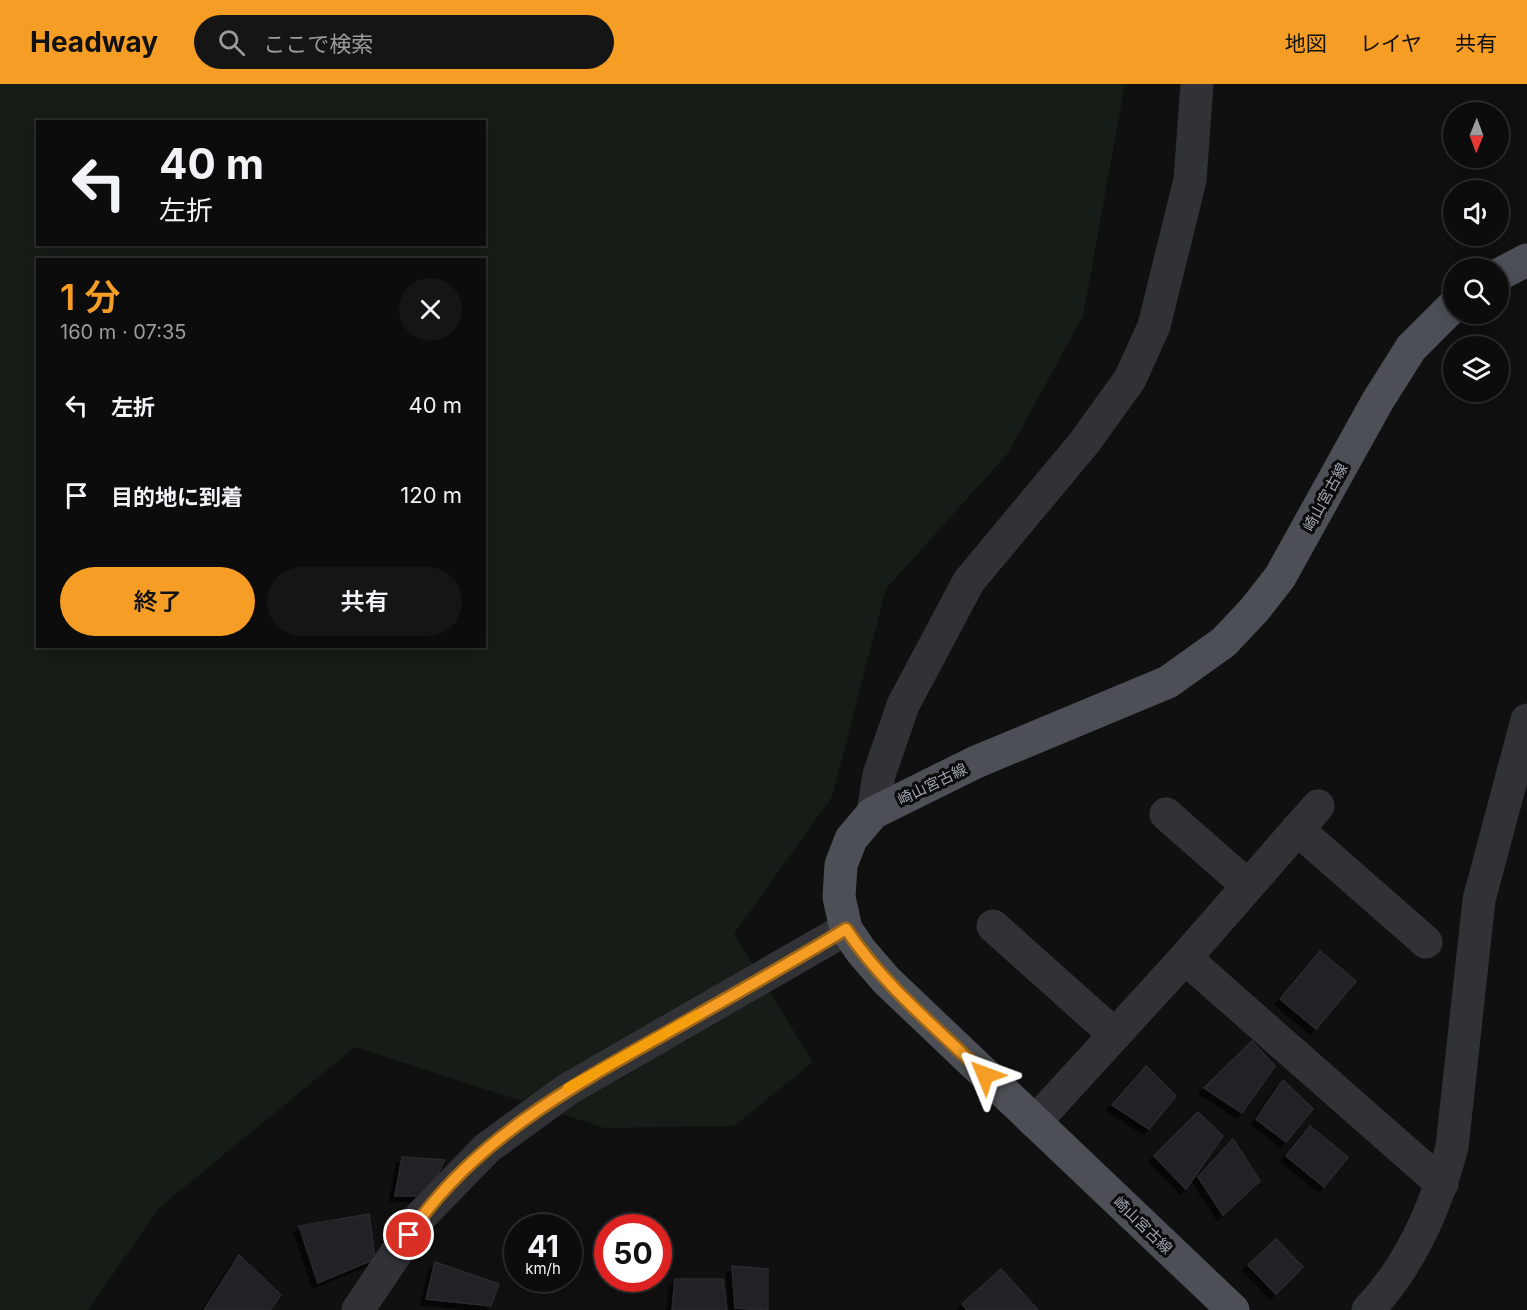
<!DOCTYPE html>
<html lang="ja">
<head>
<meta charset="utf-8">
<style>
  body { margin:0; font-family:Inter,"Noto Sans JP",sans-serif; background:#151516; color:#f1f3f6; height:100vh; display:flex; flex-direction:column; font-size:22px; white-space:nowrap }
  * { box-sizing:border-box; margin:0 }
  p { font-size:20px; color:#9a9b9d }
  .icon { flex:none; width:33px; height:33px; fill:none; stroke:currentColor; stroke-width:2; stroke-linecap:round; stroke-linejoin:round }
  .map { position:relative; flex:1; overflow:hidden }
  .panel { position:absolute; left:36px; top:174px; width:450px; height:390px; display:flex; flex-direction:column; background:#0c0c0d; border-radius:0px; box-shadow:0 3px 15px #0003,0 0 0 2px #2c2c2e }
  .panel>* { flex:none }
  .banner { position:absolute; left:36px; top:36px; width:450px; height:126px; border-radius:0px; box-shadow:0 3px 15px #0003,0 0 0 2px #2c2c2e; background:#0c0c0d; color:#f1f3f6; overflow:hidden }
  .needle { width:39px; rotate:181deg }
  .controls { position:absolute; left:1443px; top:18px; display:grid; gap:12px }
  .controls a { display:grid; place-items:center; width:66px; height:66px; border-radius:50%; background:#0c0c0d; box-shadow:0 3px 15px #0003,0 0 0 2px #2c2c2e; font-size:30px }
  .speed { position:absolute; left:504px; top:1130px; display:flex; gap:12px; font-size:30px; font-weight:700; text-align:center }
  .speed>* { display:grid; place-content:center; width:78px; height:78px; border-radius:50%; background:#0c0c0d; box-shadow:0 3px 15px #0003,0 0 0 2px #2c2c2e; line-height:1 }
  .speed small { font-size:15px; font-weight:400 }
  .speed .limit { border:9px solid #d22; background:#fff; color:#111 }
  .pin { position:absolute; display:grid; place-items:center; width:51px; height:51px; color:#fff; margin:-26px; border:3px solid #fff; border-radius:50%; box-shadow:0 2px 6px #0007 }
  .me { position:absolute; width:66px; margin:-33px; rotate:314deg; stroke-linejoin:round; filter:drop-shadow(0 0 4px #0008) }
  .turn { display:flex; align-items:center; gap:21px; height:126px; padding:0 24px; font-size:27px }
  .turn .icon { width:78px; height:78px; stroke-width:2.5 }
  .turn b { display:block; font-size:42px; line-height:51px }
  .round { display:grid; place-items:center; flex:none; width:63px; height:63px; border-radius:32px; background:#151516 }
  .overview { display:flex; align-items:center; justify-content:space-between; height:102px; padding:0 24px }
  h1 { font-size:36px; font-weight:600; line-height:45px; color:#f59d24 }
  .cta { display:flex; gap:12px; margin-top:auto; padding:12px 24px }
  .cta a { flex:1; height:69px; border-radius:36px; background:#f59d24; color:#111; font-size:24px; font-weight:600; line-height:69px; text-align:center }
  .cta a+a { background:#151516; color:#f1f3f6 }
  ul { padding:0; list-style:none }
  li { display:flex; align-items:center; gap:18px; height:90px; padding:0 24px }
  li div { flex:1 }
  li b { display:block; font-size:22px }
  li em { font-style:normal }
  header { display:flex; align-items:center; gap:36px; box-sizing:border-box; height:84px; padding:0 30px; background:#f59d24; color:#111 }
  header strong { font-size:28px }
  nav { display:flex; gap:33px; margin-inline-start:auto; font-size:21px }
  .search { width:420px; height:54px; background:#151516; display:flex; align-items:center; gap:15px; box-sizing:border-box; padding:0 21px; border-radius:33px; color:#9a9b9d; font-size:22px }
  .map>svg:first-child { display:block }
  .green { fill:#161c16; fill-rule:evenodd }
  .building { fill:#222325; stroke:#292a2d; stroke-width:1.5; filter:url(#shadow) }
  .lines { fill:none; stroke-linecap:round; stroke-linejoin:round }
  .minor { stroke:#313236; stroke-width:33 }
  .major { stroke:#4c4f55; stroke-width:33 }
  .route-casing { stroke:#9f6617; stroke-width:15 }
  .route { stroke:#f59d24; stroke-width:10 }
  .slow { stroke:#f59e0b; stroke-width:10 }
  .labels { text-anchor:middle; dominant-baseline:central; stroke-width:6; stroke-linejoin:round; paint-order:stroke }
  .street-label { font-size:15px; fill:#a0a7b2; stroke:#0b0b0c }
</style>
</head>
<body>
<header>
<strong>Headway</strong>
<div class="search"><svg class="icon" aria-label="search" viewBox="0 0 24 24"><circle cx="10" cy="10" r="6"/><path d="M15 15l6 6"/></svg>ここで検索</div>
<nav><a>地図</a><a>レイヤ</a><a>共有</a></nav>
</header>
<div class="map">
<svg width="1527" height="1226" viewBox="0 0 1527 1226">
  <defs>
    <filter id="shadow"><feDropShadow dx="-5.5" dy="5.5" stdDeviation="0" flood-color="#0009"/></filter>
  </defs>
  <rect width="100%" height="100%" fill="#101011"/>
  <path class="green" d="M0,0H1125L1083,232L1008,369L886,505L832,713L734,850L813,978L734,1042L605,1044L355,963L159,1124L88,1226H0ZM38,38H484V160H38ZM38,176H484V562H38Z"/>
  <path class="building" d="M1320,867L1356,897L1316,945L1280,915Z
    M1252,957L1275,982L1242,1029L1204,1004Z
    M1146,982L1176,1012L1149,1045L1112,1021Z
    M1283,996L1313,1025L1286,1058L1256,1035Z
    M1198,1028L1223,1052L1186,1105L1154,1072Z
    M1310,1042L1348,1073L1324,1103L1286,1072Z
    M1233,1055L1260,1097L1223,1131L1198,1093Z
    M402,1073L445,1076L427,1112H395Z
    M369,1130L375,1175L318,1199L299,1142Z
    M1276,1155L1303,1183L1276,1210L1248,1181Z
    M239,1171L281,1211L270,1226H204Z
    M435,1178L499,1200L491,1222L426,1215Z
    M732,1182L768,1185V1226L735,1224Z
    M1001,1185L1038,1226H967L962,1220Z
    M675,1195H723L727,1226H672Z"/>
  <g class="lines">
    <path class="minor" d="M873,729L879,691L903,621L969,497L1084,359L1130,295L1154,242L1190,96L1197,0
      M1166,730L1248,802
      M1297,745L1426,858
      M993,842L1115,951
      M1185,874L1442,1100
      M1035,1038L1185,874L1318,722
      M358,1226L421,1132L487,1064L568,1005L846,845
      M1368,1226C1411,1181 1436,1123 1452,1063L1479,816L1527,636"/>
    <path class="major" d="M1498,191L1527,176
      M1233,1226L886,896L861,867L846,845L839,813L841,781L851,755L873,729L976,678L1168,598L1224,558L1255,525L1280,493L1377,318L1411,264L1454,221"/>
  </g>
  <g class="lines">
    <defs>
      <path id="route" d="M409,1151C469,1060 568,1004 661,952C723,917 785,882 846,845C883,901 937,944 985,991"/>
    </defs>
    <use href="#route" class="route-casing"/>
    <use href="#route" class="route"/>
    <path class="slow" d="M568,1004L697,931"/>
  </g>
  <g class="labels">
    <g class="street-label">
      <text transform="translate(1325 413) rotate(-61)">崎山宮古線</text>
      <text transform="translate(932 700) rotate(-26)">崎山宮古線</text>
      <text transform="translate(1143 1141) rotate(44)">崎山宮古線</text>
    </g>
  </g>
</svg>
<div class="controls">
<a><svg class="needle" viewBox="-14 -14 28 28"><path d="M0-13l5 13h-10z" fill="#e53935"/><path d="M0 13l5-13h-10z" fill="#9a9b9d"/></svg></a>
<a><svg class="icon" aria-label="sound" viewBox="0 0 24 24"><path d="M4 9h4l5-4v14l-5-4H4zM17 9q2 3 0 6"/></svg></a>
<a><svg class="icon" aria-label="search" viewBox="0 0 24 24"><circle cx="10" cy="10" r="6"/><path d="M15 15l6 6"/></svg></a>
<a><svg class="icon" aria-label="layers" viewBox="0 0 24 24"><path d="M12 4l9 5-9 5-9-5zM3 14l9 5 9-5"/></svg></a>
</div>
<div class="speed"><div>41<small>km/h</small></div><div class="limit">50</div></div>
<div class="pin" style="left:409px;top:1151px;background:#d93025"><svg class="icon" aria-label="arrive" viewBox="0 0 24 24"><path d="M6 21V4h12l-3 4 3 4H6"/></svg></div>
<svg class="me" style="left:985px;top:991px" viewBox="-20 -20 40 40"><path d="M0-17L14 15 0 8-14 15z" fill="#f59d24" stroke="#fff" stroke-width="4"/></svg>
<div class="banner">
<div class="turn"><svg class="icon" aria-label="left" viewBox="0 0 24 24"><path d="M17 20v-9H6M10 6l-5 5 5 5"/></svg><div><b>40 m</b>左折</div></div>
</div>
<section class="panel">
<div class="overview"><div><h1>1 分</h1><p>160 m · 07:35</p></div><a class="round"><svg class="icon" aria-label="close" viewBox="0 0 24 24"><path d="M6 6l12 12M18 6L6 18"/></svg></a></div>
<ul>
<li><svg class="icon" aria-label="left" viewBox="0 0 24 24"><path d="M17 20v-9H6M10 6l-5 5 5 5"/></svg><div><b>左折</b></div><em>40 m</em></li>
<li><svg class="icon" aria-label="arrive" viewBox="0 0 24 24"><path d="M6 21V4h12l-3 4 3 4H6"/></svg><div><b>目的地に到着</b></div><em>120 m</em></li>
</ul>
<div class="cta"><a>終了</a><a>共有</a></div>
</section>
</div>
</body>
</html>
